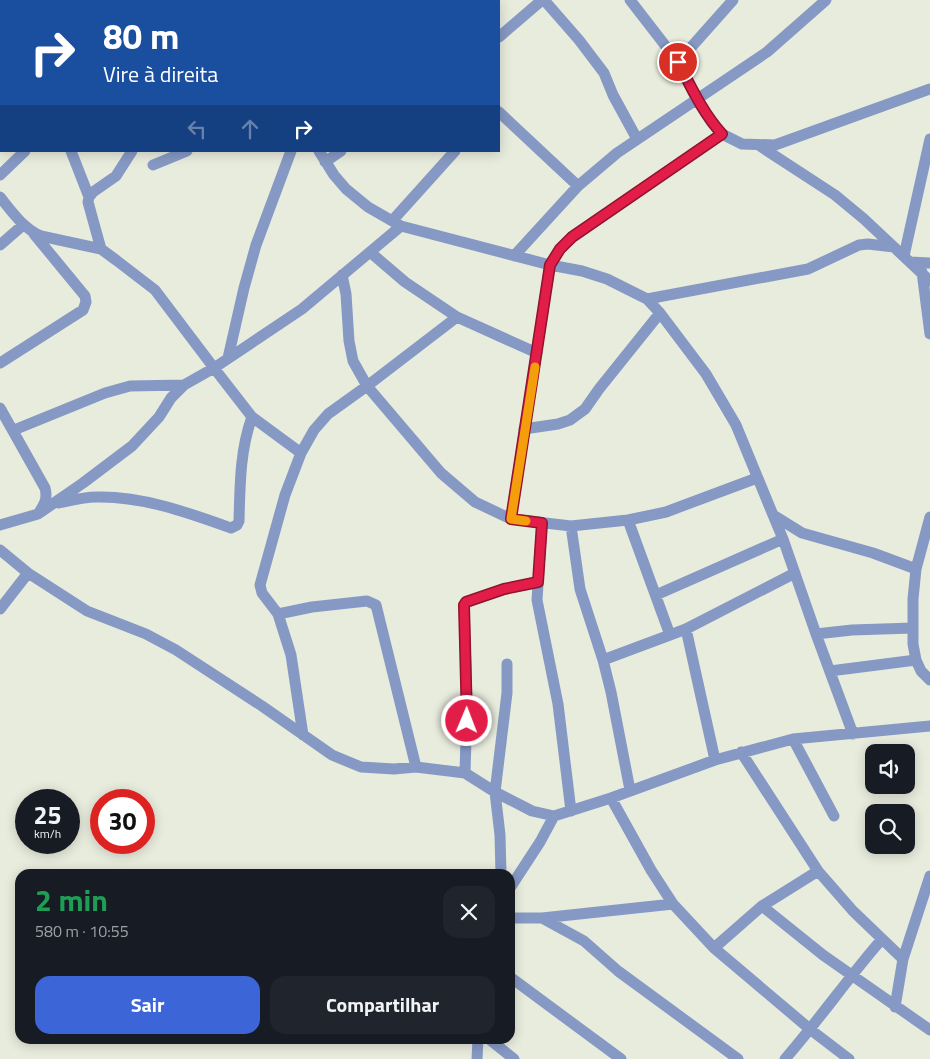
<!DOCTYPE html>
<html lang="pt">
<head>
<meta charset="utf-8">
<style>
  body { margin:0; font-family:"Titillium Web",sans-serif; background:#20242c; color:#f1f3f6; height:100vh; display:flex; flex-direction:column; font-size:19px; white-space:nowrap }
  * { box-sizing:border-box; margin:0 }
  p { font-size:16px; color:#9ea1a6 }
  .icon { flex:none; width:28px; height:28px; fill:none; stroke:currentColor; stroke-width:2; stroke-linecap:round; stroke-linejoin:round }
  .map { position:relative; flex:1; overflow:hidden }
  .side { position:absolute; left:15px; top:869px; width:500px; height:175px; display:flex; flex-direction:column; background:#171b24; border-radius:15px; box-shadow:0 2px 12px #0003 }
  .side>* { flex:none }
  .top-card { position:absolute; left:0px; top:0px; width:500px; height:152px; box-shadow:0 2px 12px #0003; background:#1a4fa0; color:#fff; overflow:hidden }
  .fabs { position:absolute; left:865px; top:744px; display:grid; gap:10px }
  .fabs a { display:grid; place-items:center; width:50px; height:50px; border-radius:10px; background:#171b24; box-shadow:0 2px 12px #0003; font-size:25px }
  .speed { position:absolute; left:15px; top:789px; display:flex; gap:10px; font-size:25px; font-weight:700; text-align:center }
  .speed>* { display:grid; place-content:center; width:65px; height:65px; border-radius:50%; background:#171b24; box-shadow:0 2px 12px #0003; line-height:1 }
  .speed small { font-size:12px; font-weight:400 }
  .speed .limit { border:8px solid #d22; background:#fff; color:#111 }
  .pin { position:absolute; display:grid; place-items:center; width:42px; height:42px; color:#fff; margin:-21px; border:2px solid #fff; border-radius:50%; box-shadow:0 1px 5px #0007 }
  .me { position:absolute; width:55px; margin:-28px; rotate:1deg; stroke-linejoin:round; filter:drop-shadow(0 0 4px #0008) }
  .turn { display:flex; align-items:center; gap:18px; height:105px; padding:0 20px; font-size:22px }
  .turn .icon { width:65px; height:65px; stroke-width:2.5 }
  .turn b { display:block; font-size:35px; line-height:42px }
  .lanes { display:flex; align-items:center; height:48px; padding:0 20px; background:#0003; justify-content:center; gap:25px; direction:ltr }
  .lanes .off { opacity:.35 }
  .round { display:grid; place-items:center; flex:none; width:52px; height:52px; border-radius:15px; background:#20242c }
  .head { display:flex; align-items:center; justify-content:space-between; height:85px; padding:0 20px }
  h1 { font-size:30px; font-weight:700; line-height:38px; color:#1e9e55 }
  .button { display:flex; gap:10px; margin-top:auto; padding:10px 20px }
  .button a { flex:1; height:58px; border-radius:15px; background:#3c66d7; color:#fff; font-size:20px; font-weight:700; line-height:58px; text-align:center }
  .button a+a { background:#20242c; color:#f1f3f6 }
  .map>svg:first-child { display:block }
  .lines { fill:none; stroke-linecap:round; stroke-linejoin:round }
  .minor { stroke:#8699c4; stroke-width:11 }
  .route-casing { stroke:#92132f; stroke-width:12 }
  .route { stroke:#e11d48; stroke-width:9 }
  .slow { stroke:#f59e0b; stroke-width:9 }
</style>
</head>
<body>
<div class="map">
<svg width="930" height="1059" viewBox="0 0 930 1059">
  <rect width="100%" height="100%" fill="#e8ecdd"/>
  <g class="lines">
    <path class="minor" d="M11,0L12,1
      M213,0L214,1
      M314,0L315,1
      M348,0L349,1
      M544,0L579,40L604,73L613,95L637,139
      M630,0L678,62L697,100L712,123L722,134L742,144L775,145L930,89
      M45,1L46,0
      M231,1L232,0
      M369,1L370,0
      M499,37L542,0
      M0,62L1,60
      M678,62L733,0
      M499,112L578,186
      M760,146L835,195L864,219L930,281
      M71,151L89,197L88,202L101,249
      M319,151L334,175L346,189L368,207L401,226L550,265L582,271L607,279L647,299L660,313L706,374L736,425L773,515L802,533L873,553L916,569
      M325,162L341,151
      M153,165L187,151
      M0,175L25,151
      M0,197C12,212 23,228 41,236L101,249L116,260L155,290L214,368L302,309L401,226
      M89,197L93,192L116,176L132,151
      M392,221L455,151
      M0,245L23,225
      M370,252L405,282L457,317L537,353
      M514,256L578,186L617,153L767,52L826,0
      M904,256L930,139
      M910,262L930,263
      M922,272L930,334
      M342,275L346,294L349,341L353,361L367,386L441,473L475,502L511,519L571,526L628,520L666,512L757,478
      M647,299L808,269L859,245L868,244L894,247
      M228,358L244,288L256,245L291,151
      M0,363L83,310L86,302L85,296L34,234
      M0,408L45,488C48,499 44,505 38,514L0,525
      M524,429L558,424L570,420L585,409L599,389L660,313
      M14,430L105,393L130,386L184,385
      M59,503C72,500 84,497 97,497C143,496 189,513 231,528L237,525L239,521C240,485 240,450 252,417
      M38,514L83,483L132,446L159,417L171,398L184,385L214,368L252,417L301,453
      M773,515L783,539L816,634L853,734
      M930,517L916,569L913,599V644L916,660L921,671L930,680
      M511,519L550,265L560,249L573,237L722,134
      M628,520L670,635
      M542,523L537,600L558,704L571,811
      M571,526L580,589L603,660L611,692L630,790
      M0,550L28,573L87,611L146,634L176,650L262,706L332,755L361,767L394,769L416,767L465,773L495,792L532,811L554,816L611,798L715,760L793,739L930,726
      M656,595L783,539
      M0,609L28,573
      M278,614L312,607L367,601L376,605L416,767
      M686,629L715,760
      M816,634L852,630L913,628
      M603,660L686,629L795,573
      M830,671L916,660
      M303,735L291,655L278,614L262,593L260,585L285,495L301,453L314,430L328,414L367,386L457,317
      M793,739L834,816
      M741,752L818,871L853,911L903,959
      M465,773L467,704L464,605L467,602L505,589L538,582
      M611,798L651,870L673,904L714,948L811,1030L849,1059
      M501,874L500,835L495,792L507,693V664
      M510,888L540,842L554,816
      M762,906L823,955L930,1030
      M510,918H542L584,941L618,971L738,1059
      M542,918L673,904
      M714,948L762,906L818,871
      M510,977L621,1059
      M895,1007L903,959L930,876
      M489,1039L514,1059
      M477,1059L478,1039
      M785,1059C819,1020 848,978 882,939"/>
  </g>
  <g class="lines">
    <defs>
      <path id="route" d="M467,721L464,605L466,602L504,589L538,582L542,523L511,519L550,265L560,249L572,237L722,134C703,113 691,87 678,62"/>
    </defs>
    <use href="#route" class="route-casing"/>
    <use href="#route" class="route"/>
    <path class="slow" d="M526,521L511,519L535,367"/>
  </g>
</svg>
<div class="fabs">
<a><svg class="icon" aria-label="sound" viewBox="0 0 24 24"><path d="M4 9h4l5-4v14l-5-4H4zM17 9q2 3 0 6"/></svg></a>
<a><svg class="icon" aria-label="search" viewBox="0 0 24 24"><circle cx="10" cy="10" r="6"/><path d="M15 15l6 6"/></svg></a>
</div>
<div class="speed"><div>25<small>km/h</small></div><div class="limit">30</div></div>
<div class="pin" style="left:678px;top:62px;background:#d93025"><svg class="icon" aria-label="arrive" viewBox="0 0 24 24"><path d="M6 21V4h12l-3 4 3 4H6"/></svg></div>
<svg class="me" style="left:467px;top:721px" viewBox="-20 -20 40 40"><circle r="17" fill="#e11d48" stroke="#fff" stroke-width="3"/><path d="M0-11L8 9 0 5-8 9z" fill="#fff"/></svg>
<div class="top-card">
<div class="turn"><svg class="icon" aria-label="right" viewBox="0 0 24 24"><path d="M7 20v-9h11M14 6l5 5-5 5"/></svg><div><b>80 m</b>Vire à direita</div></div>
<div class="lanes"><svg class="icon off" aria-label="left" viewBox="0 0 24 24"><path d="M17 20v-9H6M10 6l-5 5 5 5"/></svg><svg class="icon off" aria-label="ahead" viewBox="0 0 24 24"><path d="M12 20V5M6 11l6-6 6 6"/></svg><svg class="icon" aria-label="right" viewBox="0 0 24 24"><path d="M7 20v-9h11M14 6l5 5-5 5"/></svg></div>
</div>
<section class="side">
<div class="head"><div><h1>2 min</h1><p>580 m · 10:55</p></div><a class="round"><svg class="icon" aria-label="close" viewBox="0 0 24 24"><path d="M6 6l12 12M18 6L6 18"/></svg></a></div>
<div class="button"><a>Sair</a><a>Compartilhar</a></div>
</section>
</div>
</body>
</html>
